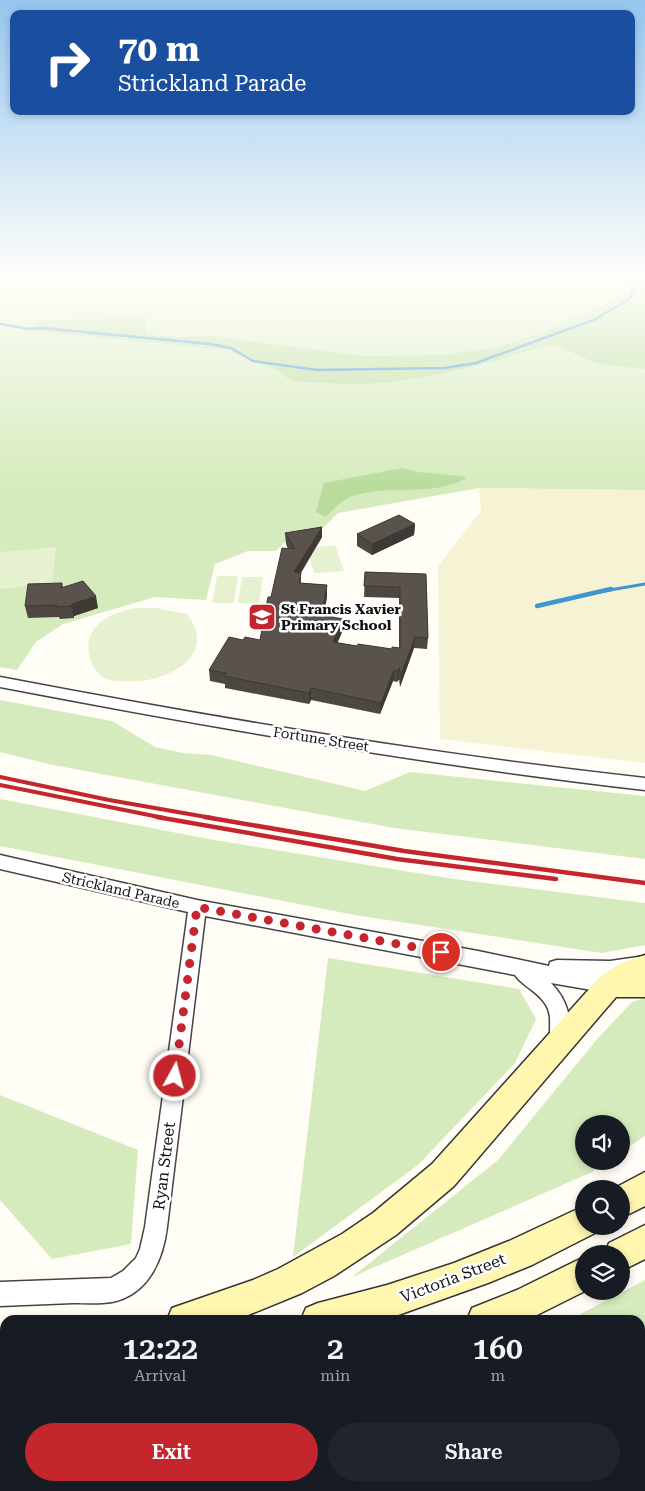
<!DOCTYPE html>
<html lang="en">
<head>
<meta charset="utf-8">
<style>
  body { margin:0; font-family:"Roboto Serif",serif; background:#20242c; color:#f1f3f6; height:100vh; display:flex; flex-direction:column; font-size:19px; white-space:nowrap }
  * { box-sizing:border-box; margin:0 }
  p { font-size:16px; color:#9ea1a6 }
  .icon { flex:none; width:28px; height:28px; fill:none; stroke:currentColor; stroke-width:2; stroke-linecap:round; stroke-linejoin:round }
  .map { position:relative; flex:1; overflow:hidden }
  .side { position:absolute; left:0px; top:1315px; width:645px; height:176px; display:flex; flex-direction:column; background:#171b24; border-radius:15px 15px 0 0; box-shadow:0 2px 8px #0003 }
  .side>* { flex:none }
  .guide { position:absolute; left:10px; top:10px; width:625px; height:105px; border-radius:10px; box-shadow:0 2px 8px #0003; background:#1a4fa0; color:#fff; overflow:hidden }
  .fabs { position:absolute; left:575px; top:1115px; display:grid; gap:10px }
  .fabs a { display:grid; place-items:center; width:55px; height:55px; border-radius:50%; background:#171b24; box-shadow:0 2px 8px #0003; font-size:25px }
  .pin { position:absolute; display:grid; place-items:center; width:42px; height:42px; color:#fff; margin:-21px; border:2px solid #fff; border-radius:50%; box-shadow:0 1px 5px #0007 }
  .me { position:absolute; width:55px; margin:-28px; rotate:7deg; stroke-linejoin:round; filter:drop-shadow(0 0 4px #0008) }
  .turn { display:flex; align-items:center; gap:18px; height:105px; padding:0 25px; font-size:22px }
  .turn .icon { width:65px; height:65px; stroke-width:2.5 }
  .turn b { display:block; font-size:35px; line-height:42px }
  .eta { display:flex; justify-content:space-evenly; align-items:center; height:85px; text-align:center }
  .eta b { font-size:30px; font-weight:600; line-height:35px }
  .button { display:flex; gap:10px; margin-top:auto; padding:10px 25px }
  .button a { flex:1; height:58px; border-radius:30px; background:#c4262e; color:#fff; font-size:20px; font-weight:600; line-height:58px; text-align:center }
  .button a+a { background:#20242c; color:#f1f3f6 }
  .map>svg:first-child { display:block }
  .farmland { fill:#f6f3d4 }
  .green { fill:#d5ebbd }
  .forest { fill:#b9dc9c }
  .pitch { fill:#e6f2cf }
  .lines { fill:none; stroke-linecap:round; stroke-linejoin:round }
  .stream-far2 { stroke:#3f96cf; stroke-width:2.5 }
  .stream-far1 { stroke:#3f96cf; stroke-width:3 }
  .stream { stroke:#3f96cf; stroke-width:4.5 }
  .street-casing { stroke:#444; stroke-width:3 }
  .secondary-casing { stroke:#333; stroke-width:3 }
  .street { fill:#fff; fill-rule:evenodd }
  .secondary { fill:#fff6b0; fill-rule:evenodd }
  .rail-far1 { stroke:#c4262e; stroke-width:4 }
  .rail { stroke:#c4262e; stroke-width:4.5 }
  .wall { fill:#4d4742 }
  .shaded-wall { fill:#3f3936 }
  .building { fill:#5a524d; stroke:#3f3936 }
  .route { stroke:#c4262e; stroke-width:9; stroke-dasharray:0 16.2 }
  .labels { text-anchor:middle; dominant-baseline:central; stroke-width:5; stroke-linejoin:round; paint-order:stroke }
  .poi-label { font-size:14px; font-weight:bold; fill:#111; stroke:#fff; text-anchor:start }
  .street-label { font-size:14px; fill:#111; stroke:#fff }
  .near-street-label { font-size:16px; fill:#111; stroke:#fff }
</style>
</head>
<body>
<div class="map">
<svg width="645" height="1491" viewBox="0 0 645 1491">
  <rect width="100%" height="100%" fill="#fffdf5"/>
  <path class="farmland" d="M479,488L645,490V763L440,739L438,566L481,511Z"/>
  <path class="green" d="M0,279H645V490L479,488L338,513L318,533L287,540L276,551H248L215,564L206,600L155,597L63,624L36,642L17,670L0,667Z
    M0,700L112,721L155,747L183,753L211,755L365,791L410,772L645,796V859L394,828L53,765L0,752Z
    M0,799L214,840L454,879L645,903V945L602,953L355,915L0,846Z
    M328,958L519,989L536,1019L515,1063L418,1165L293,1257Z
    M645,998V1136L621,1152V1124H584V1161H608L590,1173L352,1277L498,1160L598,1038L632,1002Z
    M0,1095L138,1150L131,1244L52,1259L0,1200Z
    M645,1280V1371L640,1374V1320H569Z"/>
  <path class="forest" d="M636,279H645V369L599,364L554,345H548C474,367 395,391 317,382C309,382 298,382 291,380C285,377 280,372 275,369C258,362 245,359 229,350L33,331L39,320L147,319L145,324L148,335L179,337L210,336L364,356L443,355L499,347L544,332L621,297Z
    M402,468L417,472L462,476L467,478C431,498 387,483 350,497C341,501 333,510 326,517L316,512L324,483Z"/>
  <path class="pitch" d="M335,545L344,571L314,573L307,548Z
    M56,547L52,584L0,589V552Z
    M217,576H238L234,603H212Z
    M242,577H263L259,604L238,603Z
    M137,608H156L187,614C221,659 161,685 122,681C118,681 111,681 107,679C93,674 86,654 89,640C95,618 117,612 137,608Z"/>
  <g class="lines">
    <path class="stream-far2" d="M0,324L29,329L43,328L210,344L231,348L253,361L317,370L445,368L476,363L596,319C604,312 628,303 631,296C633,291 632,284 633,279"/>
    <path class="stream-far1" d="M604,591L645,584"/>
    <path class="stream" d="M537,606L611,589"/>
    <defs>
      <path id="street" d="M0,677C214,718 428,754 645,778V790C428,765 214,728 0,687Z
        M0,855L197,900L478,951L549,966L550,962L557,960L610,961L645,956V972L610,977L616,979L618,985L616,991L609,993L551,983C567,999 575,1023 566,1044L559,1047L552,1044C547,1032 554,1018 546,1005C538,991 522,986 515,975L205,916L167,1227C163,1260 148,1295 112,1302C100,1304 85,1303 73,1303C49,1304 24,1305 0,1306V1282L111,1278L123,1271L136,1258L140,1249L145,1227L188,912L0,869Z"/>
      <path id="secondary" d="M645,955V997H616L454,1186L396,1235L334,1276L302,1293L236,1320H167L172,1308L253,1280L278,1269L342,1234L373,1213L432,1164L600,977L621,963Z
        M645,1172V1206L621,1218V1189H613Z
        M584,1206V1226H598L595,1233L532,1265L488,1283L387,1319L301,1320L306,1308L318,1303L387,1285L454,1263L509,1241Z
        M645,1225V1259L621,1271V1254H605L609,1243Z
        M584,1257L585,1291L527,1320H467L472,1308L517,1290Z
        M5,1331V1367L0,1368V1332Z
        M5,1395V1431L0,1432V1396Z
        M640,1413H645V1449H640Z
        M119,1486H195L193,1491H117Z"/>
    </defs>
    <use href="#street" class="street-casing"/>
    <use href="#secondary" class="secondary-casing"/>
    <use href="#street" class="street"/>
    <use href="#secondary" class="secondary"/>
    <path class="rail-far1" d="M0,777L109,800L212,818
      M0,785L164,818"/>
    <path class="rail" d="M157,817L397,859L556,879
      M205,817L404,851L645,883"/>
  </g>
  <path class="wall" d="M415,524L414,535L372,555L357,546V534Z
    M322,527V537L301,573V583L327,585V596L324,616L343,619V630L337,643L357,646L392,649L399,648V598L364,597L365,572L426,574L428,638L427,649L414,648L400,687L399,679L397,682L393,681L380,714L311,700L309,704L225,688V684L210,681L209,670L243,640H260L271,597L288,549L286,544L285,533Z
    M62,583L63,587L98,608L74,616V618L60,619L59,617L28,618L25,606Z"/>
  <path class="shaded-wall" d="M415,524L414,535L372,555V544Z
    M322,527V537L294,583V572Z
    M327,585V596L322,626V615Z
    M96,596L98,608L74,616V618L71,606L72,604Z
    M343,619V630L333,653V642Z
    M415,637L414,648L400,687L401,675Z
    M399,668V679L397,682L398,671Z
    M394,670L393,681L380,714L381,703Z
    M311,688V700L309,704V693Z"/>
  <path class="building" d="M399,515L415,524L372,544L357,534Z
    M322,527L294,572L301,573L299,583L327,585L322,615L343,619L333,642L357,646L358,644L392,649V647L400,648V587L364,586L365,572L426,574L428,638L415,637L401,675L399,668L398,671L394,670L381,703L311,688L309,693L224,676L226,673L209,670L229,637L243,640L245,637L260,640L268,597H271L282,548L295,549L285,533Z
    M83,581L96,596L72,604L71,606L57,607V605L25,606L28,584L62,583L61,588Z"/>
  <linearGradient id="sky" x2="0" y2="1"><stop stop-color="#95c6ee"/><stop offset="0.57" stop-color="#fffefa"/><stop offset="1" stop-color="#fffefa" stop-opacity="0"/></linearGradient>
  <rect width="645" height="488" fill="url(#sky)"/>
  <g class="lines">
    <path class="route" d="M175,1076L197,907L441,952"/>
  </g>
  <defs>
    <symbol id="school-square" viewBox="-11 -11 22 22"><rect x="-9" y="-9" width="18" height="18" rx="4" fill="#c4262e" stroke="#fff"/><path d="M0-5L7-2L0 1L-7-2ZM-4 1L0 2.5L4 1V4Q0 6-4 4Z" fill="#fff"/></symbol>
  </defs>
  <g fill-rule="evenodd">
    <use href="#school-square" x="246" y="601" width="32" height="32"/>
  </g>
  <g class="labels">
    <g class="poi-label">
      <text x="281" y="609">St Francis Xavier<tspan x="281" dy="16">Primary School</tspan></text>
    </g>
    <g class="street-label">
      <text transform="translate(321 739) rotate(9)">Fortune Street</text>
      <text transform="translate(121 890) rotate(13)">Strickland Parade</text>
    </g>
    <g class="near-street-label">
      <text transform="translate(164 1166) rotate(-83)">Ryan Street</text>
      <text transform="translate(453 1278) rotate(-21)">Victoria Street</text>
    </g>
  </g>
</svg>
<div class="fabs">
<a><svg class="icon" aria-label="sound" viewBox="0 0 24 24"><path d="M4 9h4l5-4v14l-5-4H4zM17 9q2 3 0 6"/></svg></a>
<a><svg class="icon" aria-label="search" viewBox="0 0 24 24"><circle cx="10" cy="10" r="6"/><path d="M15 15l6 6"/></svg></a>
<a><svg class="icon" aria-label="layers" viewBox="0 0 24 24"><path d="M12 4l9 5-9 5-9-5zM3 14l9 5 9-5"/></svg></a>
</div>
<div class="pin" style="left:441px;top:952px;background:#d93025"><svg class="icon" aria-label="arrive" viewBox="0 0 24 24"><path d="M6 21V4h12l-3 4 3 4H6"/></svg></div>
<svg class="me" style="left:175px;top:1076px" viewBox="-20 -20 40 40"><circle r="17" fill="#c4262e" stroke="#fff" stroke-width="3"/><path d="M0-11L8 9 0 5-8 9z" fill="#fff"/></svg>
<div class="guide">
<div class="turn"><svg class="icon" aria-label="right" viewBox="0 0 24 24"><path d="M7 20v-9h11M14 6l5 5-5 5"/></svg><div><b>70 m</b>Strickland Parade</div></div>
</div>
<section class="side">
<div class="eta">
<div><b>12:22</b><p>Arrival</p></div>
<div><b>2</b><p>min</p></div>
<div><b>160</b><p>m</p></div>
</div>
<div class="button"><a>Exit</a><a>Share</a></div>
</section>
</div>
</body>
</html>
